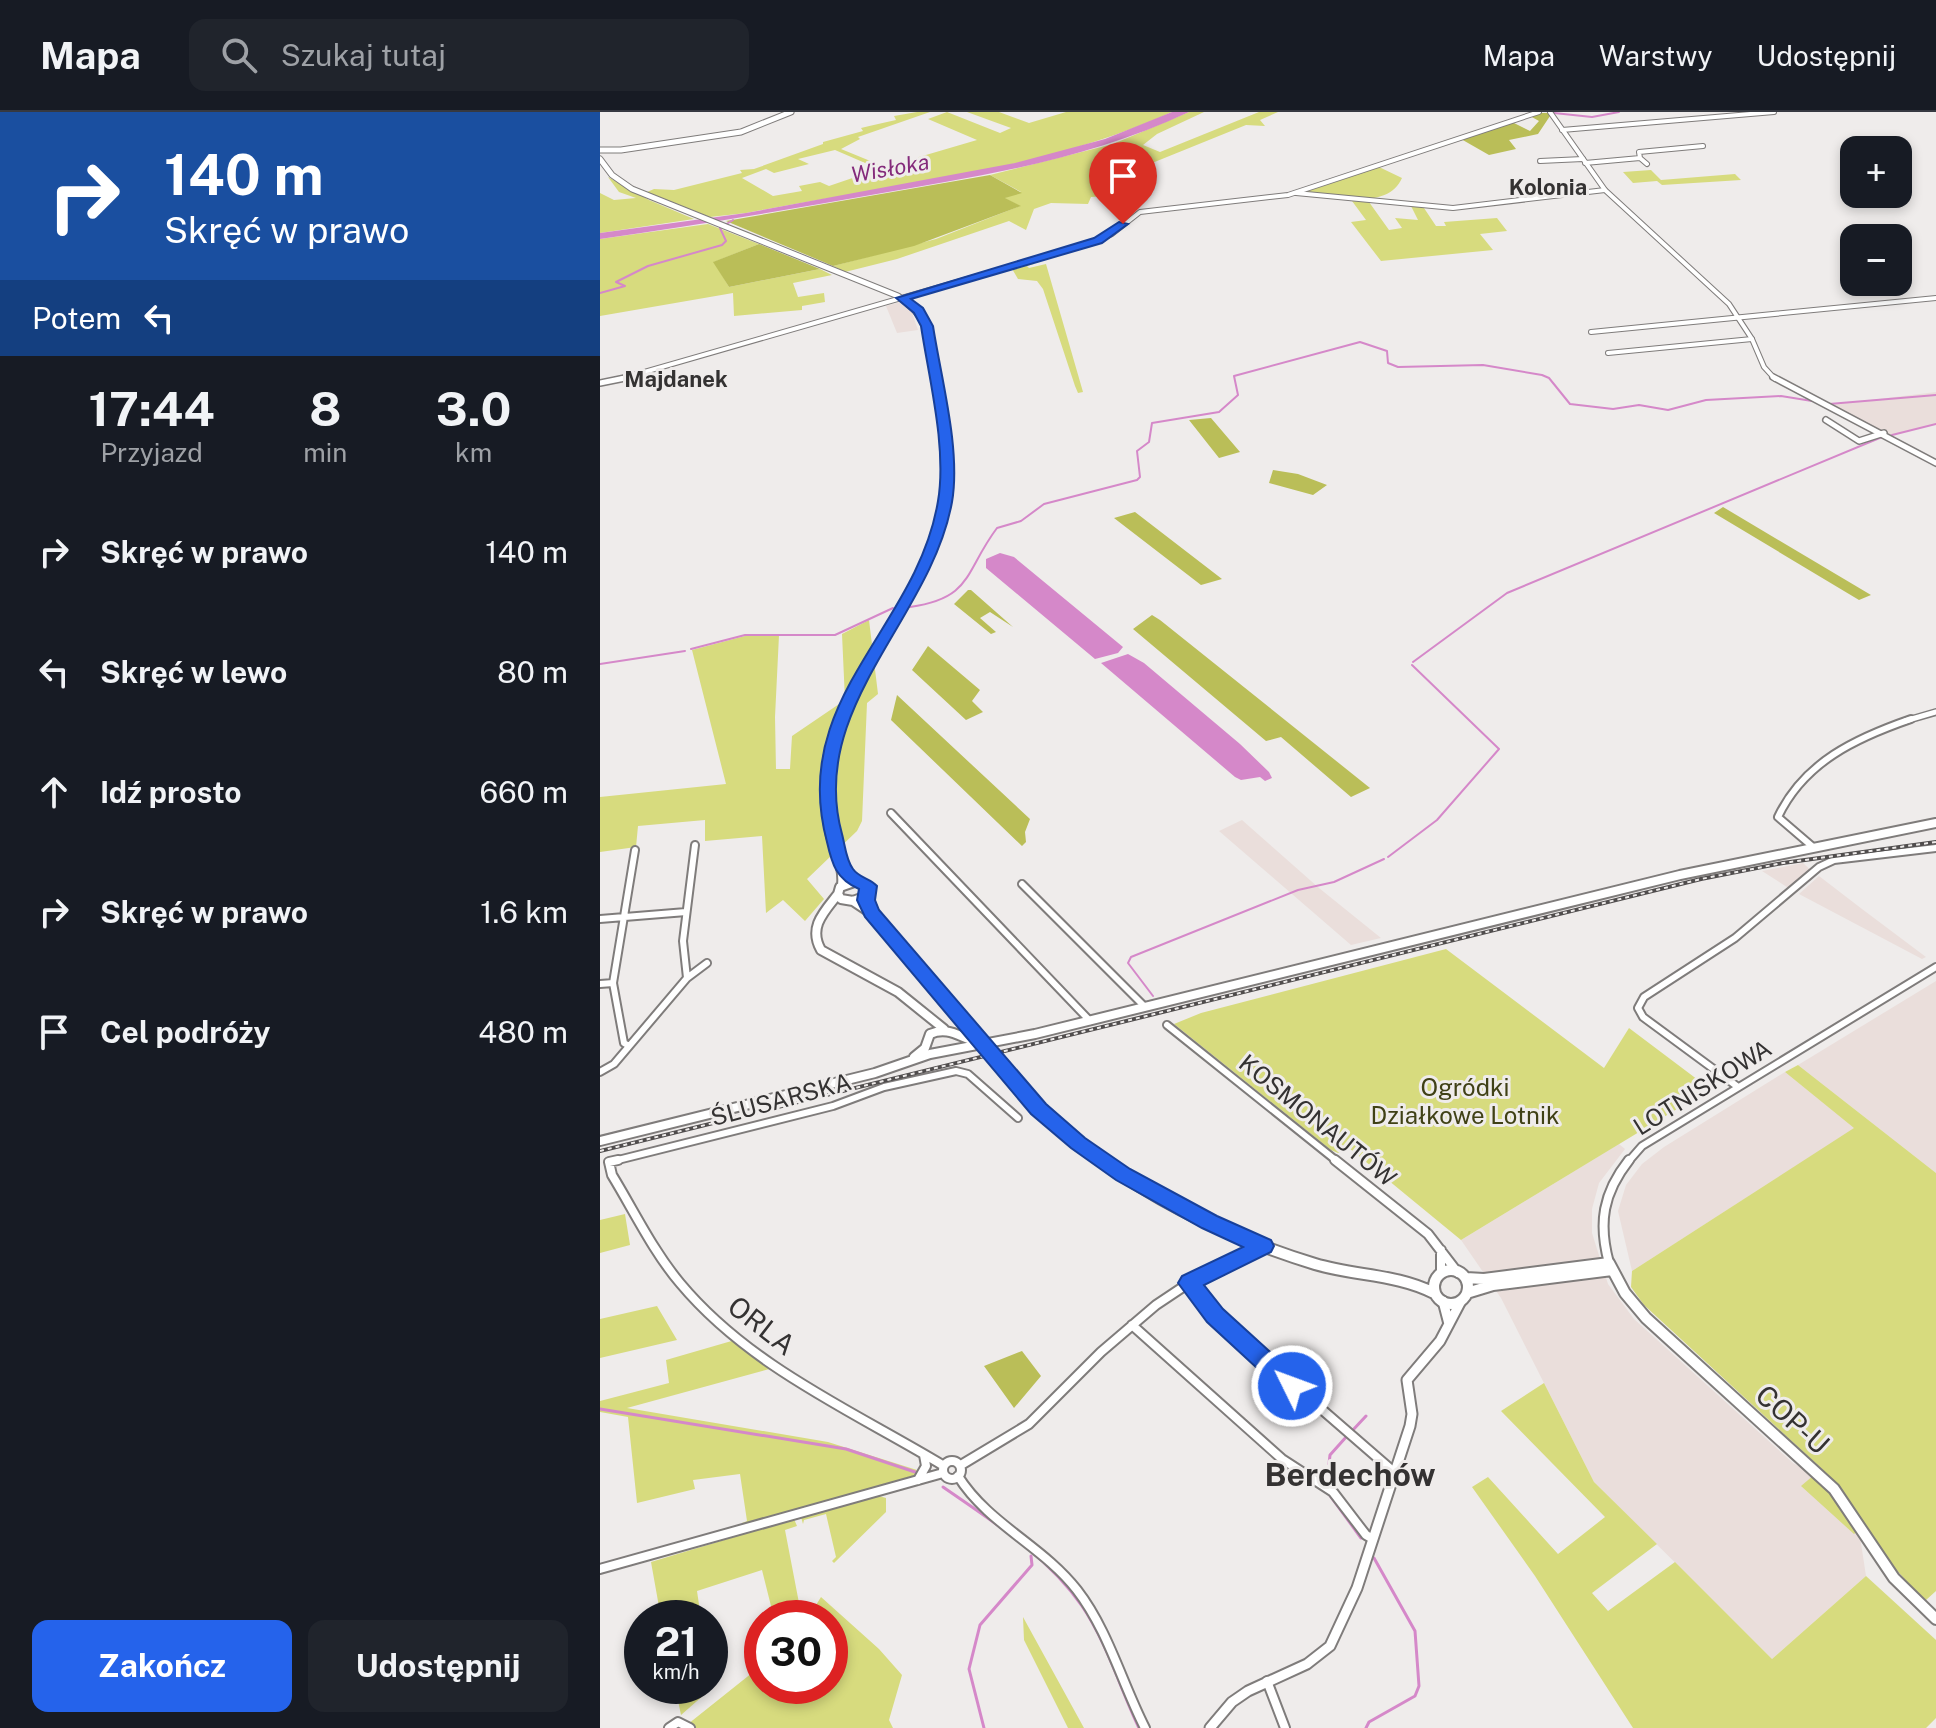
<!DOCTYPE html>
<html lang="pl">
<head>
<meta charset="utf-8">
<style>
  body { margin:0; font-family:"Public Sans",sans-serif; background:#20242c; color:#f1f3f6; height:100vh; display:flex; flex-direction:column; font-size:30px; white-space:nowrap }
  * { box-sizing:border-box; margin:0 }
  p { font-size:26px; color:#9ea1a6 }
  .icon { flex:none; width:44px; height:44px; fill:none; stroke:currentColor; stroke-width:2; stroke-linecap:round; stroke-linejoin:round }
  .map { position:relative; flex:1; overflow:hidden }
  .sheet { display:flex; flex-direction:column; background:#171b24; width:600px }
  .sheet>* { flex:none }
  .hud { background:#1a4fa0; color:#fff; overflow:hidden }
  .tools { position:absolute; left:1240px; top:24px; display:grid; gap:16px }
  .tools a { display:grid; place-items:center; width:72px; height:72px; border-radius:16px; background:#171b24; box-shadow:0 4px 12px #0003; font-size:40px }
  .speed { position:absolute; left:24px; top:1488px; display:flex; gap:16px; font-size:40px; font-weight:700; text-align:center }
  .speed>* { display:grid; place-content:center; width:104px; height:104px; border-radius:50%; background:#171b24; box-shadow:0 4px 12px #0003; line-height:1 }
  .speed small { font-size:20px; font-weight:400 }
  .speed .limit { border:12px solid #d22; background:#fff; color:#111 }
  .pin { position:absolute; display:grid; place-items:center; width:68px; height:68px; color:#fff; margin:-82px -34px; border-radius:50% 50% 50% 0; rotate:-45deg; box-shadow:0 0 8px #0007 }
  .pin .icon { rotate:45deg }
  .me { position:absolute; width:88px; margin:-44px; rotate:312deg; stroke-linejoin:round; filter:drop-shadow(0 0 6px #0008) }
  .turn { display:flex; align-items:center; gap:28px; height:168px; padding:0 32px; font-size:36px }
  .turn .icon { width:104px; height:104px; stroke-width:2.5 }
  .turn b { display:block; font-size:56px; line-height:68px }
  .then { display:flex; align-items:center; height:76px; padding:0 32px; background:#0003; gap:16px; font-size:30px }
  .eta { display:flex; justify-content:space-evenly; align-items:center; height:136px; text-align:center }
  .eta b { font-size:48px; font-weight:700; line-height:56px }
  .primary-button { display:flex; gap:16px; margin-top:auto; padding:16px 32px }
  .primary-button a { flex:1; height:92px; border-radius:16px; background:#2563eb; color:#fff; font-size:32px; font-weight:700; line-height:92px; text-align:center }
  .primary-button a+a { background:#20242c; color:#f1f3f6 }
  ul { padding:0; list-style:none }
  li { display:flex; align-items:center; gap:24px; height:120px; padding:0 32px }
  li div { flex:1 }
  li b { display:block; font-size:30px }
  li em { font-style:normal }
  header { display:flex; align-items:center; gap:48px; box-sizing:border-box; height:112px; padding:0 40px; background:#171b24; border-bottom:2px solid #363941 }
  header strong { font-size:38px }
  nav { display:flex; gap:44px; margin-inline-start:auto; font-size:28px }
  .search { width:560px; height:72px; background:#20242c; display:flex; align-items:center; gap:20px; box-sizing:border-box; padding:0 28px; border-radius:16px; color:#9ea1a6; font-size:30px }
  main { display:flex; flex:1; min-height:0 }
  .map>svg:first-child { display:block }
  .built { fill:#eadedb }
  .green { fill:#d7db7e; fill-rule:evenodd }
  .forest { fill:#babe58 }
  .water { fill:#d588c9 }
  .lines { fill:none; stroke-linecap:round; stroke-linejoin:round }
  .stream-far1 { stroke:#d588c9; stroke-width:2 }
  .stream { stroke:#d588c9; stroke-width:3 }
  .minor-far3-casing { stroke:#7f7c7b; stroke-width:6 }
  .minor-far2-casing { stroke:#7f7c7b; stroke-width:8 }
  .minor-far1-casing { stroke:#7f7c7b; stroke-width:10 }
  .minor-casing { stroke:#7f7c7b; stroke-width:12 }
  .tertiary-far2-casing { stroke:#7f7c7b; stroke-width:6 }
  .tertiary-far1-casing { stroke:#7f7c7b; stroke-width:8 }
  .tertiary-casing { stroke:#7f7c7b; stroke-width:13 }
  .secondary-far3-casing { stroke:#7f7c7b; stroke-width:7 }
  .secondary-far2-casing { stroke:#7f7c7b; stroke-width:9 }
  .secondary-far1-casing { stroke:#7f7c7b; stroke-width:12 }
  .secondary-casing { stroke:#7f7c7b; stroke-width:14 }
  .minor-far3 { stroke:#fff; stroke-width:4 }
  .minor-far2 { stroke:#fff; stroke-width:5 }
  .minor-far1 { stroke:#fff; stroke-width:6 }
  .minor { stroke:#fff; stroke-width:8 }
  .tertiary-far2 { stroke:#fff; stroke-width:4 }
  .tertiary-far1 { stroke:#fff; stroke-width:5 }
  .tertiary { stroke:#fff; stroke-width:9 }
  .secondary-far3 { stroke:#fff; stroke-width:5 }
  .secondary-far2 { stroke:#fff; stroke-width:6 }
  .secondary-far1 { stroke:#fff; stroke-width:8 }
  .secondary { stroke:#fff; stroke-width:10 }
  .rail-casing { stroke:#504d4d; stroke-width:4 }
  .rail { stroke:#efeceb; stroke-width:2; stroke-dasharray:4; stroke-linecap:butt }
  .secondary-bridge-casing { stroke:#7f7c7b; stroke-width:12; stroke-linecap:butt }
  .secondary-bridge { stroke:#fff; stroke-width:8 }
  .route { fill:#2563eb; stroke:#184099; stroke-width:2 }
  .labels { text-anchor:middle; dominant-baseline:central; stroke-width:6; stroke-linejoin:round; paint-order:stroke }
  .far-water-label { font-size:22px; font-style:italic; fill:#842a7b; stroke:#efeceb }
  .far-neighbourhood-label { font-size:22px; font-weight:bold; fill:#343232; stroke:#efeceb }
  .park-label { font-size:24px; fill:#404116; stroke:#efeceb }
  .street-label { font-size:24px; fill:#343232; stroke:#efeceb }
  .near-street-label { font-size:28px; fill:#343232; stroke:#efeceb }
  .near-neighbourhood-label { font-size:32px; font-weight:bold; fill:#343232; stroke:#efeceb }
</style>
</head>
<body>
<header>
<strong>Mapa</strong>
<div class="search"><svg class="icon" aria-label="search" viewBox="0 0 24 24"><circle cx="10" cy="10" r="6"/><path d="M15 15l6 6"/></svg>Szukaj tutaj</div>
<nav><a>Mapa</a><a>Warstwy</a><a>Udostępnij</a></nav>
</header>
<main>
<section class="sheet">
<div class="hud">
<div class="turn"><svg class="icon" aria-label="right" viewBox="0 0 24 24"><path d="M7 20v-9h11M14 6l5 5-5 5"/></svg><div><b>140 m</b>Skręć w prawo</div></div>
<div class="then">Potem<svg class="icon" aria-label="left" viewBox="0 0 24 24"><path d="M17 20v-9H6M10 6l-5 5 5 5"/></svg></div>
</div>
<div class="eta">
<div><b>17:44</b><p>Przyjazd</p></div>
<div><b>8</b><p>min</p></div>
<div><b>3.0</b><p>km</p></div>
</div>
<ul>
<li><svg class="icon" aria-label="right" viewBox="0 0 24 24"><path d="M7 20v-9h11M14 6l5 5-5 5"/></svg><div><b>Skręć w prawo</b></div><em>140 m</em></li>
<li><svg class="icon" aria-label="left" viewBox="0 0 24 24"><path d="M17 20v-9H6M10 6l-5 5 5 5"/></svg><div><b>Skręć w lewo</b></div><em>80 m</em></li>
<li><svg class="icon" aria-label="ahead" viewBox="0 0 24 24"><path d="M12 20V5M6 11l6-6 6 6"/></svg><div><b>Idź prosto</b></div><em>660 m</em></li>
<li><svg class="icon" aria-label="right" viewBox="0 0 24 24"><path d="M7 20v-9h11M14 6l5 5-5 5"/></svg><div><b>Skręć w prawo</b></div><em>1.6 km</em></li>
<li><svg class="icon" aria-label="arrive" viewBox="0 0 24 24"><path d="M6 21V4h12l-3 4 3 4H6"/></svg><div><b>Cel podróży</b></div><em>480 m</em></li>
</ul>
<div class="primary-button"><a>Zakończ</a><a>Udostępnij</a></div>
</section>
<div class="map">
<svg width="1336" height="1616" viewBox="0 0 1336 1616">
  <rect width="100%" height="100%" fill="#efeceb"/>
  <path class="built" d="M300,190L311,198L318,218L297,221L286,194Z
    M1336,280V312L1286,324L1229,293Z
    M642,708L719,776L781,826L751,833L619,719Z
    M1203,751L1214,761L1193,779L1162,759Z
    M1219,764L1262,797L1326,845L1322,847L1199,782Z
    M1336,869V1061L1198,953Z
    M1185,960L1255,1016L1032,1159L1018,1099L1026,1073L1042,1052L1064,1035Z
    M1019,1032L1025,1037L999,1071L992,1097V1121L1008,1172L1034,1207L1193,1351L1214,1363L1259,1418L1266,1464L1172,1547L994,1370L901,1186L861,1128Z"/>
  <path class="green" d="M317,0H330L258,25L260,27L241,37L285,55L377,28L328,7L347,0L400,21L411,16L367,0H399L429,11L466,0H572C441,60 286,74 146,101L110,105L47,80L54,77L74,78L142,61L140,58L154,57L223,32V30L263,19L261,16C272,13 284,11 296,8L294,4ZM235,38L279,57L229,74L220,70L199,74L202,79L173,84L142,66L166,57L174,61L209,52L198,47Z
    M589,0H604L557,22L543,33L560,40L659,0H678L660,8L665,14L646,13L520,64V76L524,83L491,85L488,92L451,91L434,97L426,118L409,109L297,147L245,160L233,154L336,127L420,94L404,86L421,80L390,63L513,32Z
    M779,55L802,66C787,100 731,84 702,81Z
    M1051,58L1061,68L1135,62L1141,68L1062,73L1057,69L1033,71L1023,60Z
    M8,65L49,88L94,107L0,121V81L14,88L36,86L19,80Z
    M752,89L769,90L789,118L802,116L795,106L818,108L810,92L822,93L836,114H846L844,110L897,106L907,119L880,122L893,138L781,149L751,110L766,108Z
    M108,112L159,132L114,150L129,175L220,157L232,163L193,171L198,185L224,181L225,190L202,194V198L134,204L133,181L0,204V127Z
    M429,149L434,152L427,154L429,156L446,152L483,280L478,281L475,274L443,177L437,169L418,167L411,155Z
    M269,508L278,582L267,591L262,709L257,719L207,767L224,787L205,809L183,788L166,801L162,724L105,729V708L38,714L36,735L0,740V685L126,672L92,538L145,524L179,523L175,605L176,657H190L192,624L245,588L242,522Z
    M846,837L1004,956L1029,916L1110,977L861,1128L749,1036L738,1041L731,1038L574,912L601,901Z
    M1198,953L1336,1061V1479L1326,1488C1283,1452 1259,1399 1222,1357L1044,1193L1031,1175L1032,1159L1254,1016L1185,960Z
    M25,1102L30,1133L0,1141V1108Z
    M57,1194L77,1228L0,1246V1207Z
    M135,1228L173,1256L27,1296L228,1330L317,1358L312,1368L143,1413L142,1411L147,1409L140,1362L93,1368L95,1377L37,1391L28,1305L0,1300V1289L69,1271L66,1248Z
    M944,1271L994,1370L1057,1432L992,1481L1008,1499L1075,1450L1172,1547L1266,1464L1336,1528V1606L1326,1616H1033L935,1464L872,1375L888,1365L958,1442L1005,1405L901,1299Z
    M1214,1363L1259,1418L1254,1422L1201,1374Z
    M279,1384L286,1386V1400L234,1451L232,1449L236,1445L226,1402L204,1408L203,1412L201,1405Z
    M194,1407L197,1414L185,1418L199,1491L188,1506H174L162,1458L97,1479L101,1506H61L51,1450Z
    M221,1485L279,1537L302,1563L289,1608L293,1616H83L162,1553V1574H230V1506H208Z
    M423,1505L484,1616H468L424,1528Z
    M110,1562L112,1576L81,1603L75,1574H110Z"/>
  <path class="forest" d="M940,1H948L950,4L938,22L909,28L916,37L889,43L861,27L912,10L930,19L939,9L930,4Z
    M390,63L422,81L405,86L421,94L314,134L233,154L126,109Z
    M159,132L220,157L129,175L113,150Z
    M611,306L640,340L619,346L589,308Z
    M673,358L698,362L727,373L713,383L669,371Z
    M1123,395L1271,483L1259,488L1114,401Z
    M535,400L622,467L601,473L514,406Z
    M368,478H371L413,515L390,500L380,506L396,520L391,522L354,492Z
    M552,503L560,508L770,676L751,685L681,625L666,629L533,517Z
    M328,534L380,578L372,589L383,600L366,608L312,558Z
    M297,583L430,707L425,720L426,730L422,734L291,608Z
    M422,1239L441,1264L414,1296L384,1254Z"/>
  <path class="water" d="M572,0H589C487,48 381,64 271,83C181,99 91,114 0,127V121L146,101L415,51L505,27Z
    M400,441L414,445L523,535L518,541L495,547L386,456V447Z
    M528,542L544,551L640,632L669,660L672,666L665,669L660,665L641,668L635,665L501,551Z"/>
  <g class="lines">
    <path class="stream-far1" d="M954,1L992,5L1019,0
      M0,181L25,174L16,170L48,154L122,133L126,129L120,116L133,108
      M1229,292L1336,283
      M1292,323L1336,312
      M310,495C373,486 364,460 397,416L421,409L444,392L537,368L540,365L537,339L549,330L552,311L619,300L638,283L634,264L760,230L787,239L788,251L798,255L883,253L942,263L949,266L970,292L1013,297L1039,293L1068,298L1106,288L1181,284L1212,289
      M91,537L145,523H235L293,496
      M813,550L907,481L1282,325
      M0,552L85,539
      M788,745L837,708L899,637L812,553
      M553,884L528,851L531,845L698,778L734,770L784,747"/>
    <path class="stream" d="M0,1297L246,1337L315,1360
      M752,1319L766,1304
      M729,1352L730,1343L747,1324
      M343,1375C392,1409 448,1444 482,1494C507,1531 520,1576 539,1616
      M729,1382L761,1426
      M384,1616L369,1557L380,1513L432,1453L431,1444
      M766,1616L769,1610L815,1584L819,1574L815,1519L774,1446"/>
    <defs>
      <path id="minor-far3" d="M962,18L1174,0
        M1040,46L1039,40L1103,34
        M940,49L983,47
        M985,51L1040,46L1047,52
        M696,81L853,96L1005,78
        M991,220L1336,186
        M1008,241L1152,227"/>
      <path id="minor-far2" d="M1226,308L1259,329L1284,321
        M1305,609L1336,600"/>
      <path id="minor-far1" d="M291,701L490,909
        M1213,735L1178,705C1204,650 1256,626 1311,607
        M422,772L545,895
        M0,807L86,800
        M87,866L83,829L95,733
        M0,872L13,871
        M567,913L738,1050
        M29,934L24,931L13,871L35,738
        M0,960L14,952L87,866L107,851
        M1138,975L1043,905L1038,896L1044,885L1135,826L1219,755L1234,748L1336,736
        M10,1050L233,994L284,975L356,959L368,962L418,1006
        M1028,1050L1042,1034L1336,855"/>
      <path id="minor" d="M18,1048L9,1050L12,1063C34,1099 53,1139 80,1171C150,1255 253,1299 344,1354
        M735,1048L828,1122L858,1161
        M841,1138V1161
        M1009,1151C998,1111 1003,1081 1029,1048
        M589,1171L636,1223L794,1360
        M532,1213L682,1347L733,1380L766,1423L773,1427
        M343 1358a9 9 0 1 1 18 0a9 9 0 1 1-18 0Z
        M361,1353L429,1312L501,1240L556,1193L589,1171L663,1135
        M358,1364C388,1412 443,1434 477,1478C508,1518 522,1571 545,1616
        M318,1368L326,1354L324,1343
        M0,1457L343,1361
        M667,1569L685,1616
        M69,1616L78,1610L90,1616"/>
      <path id="tertiary-far2" d="M950,0L1005,78L1129,192L1152,227L1164,255L1175,267
        M20,267L492,131L512,122L540,100L688,83L939,0"/>
      <path id="tertiary-far1" d="M1173,265L1336,351
        M0,271L30,265"/>
      <path id="tertiary" d="M843,1189L849,1212
        M610,1616L632,1590L648,1579L707,1552L730,1534L757,1476L810,1314L812,1302L807,1268L840,1229L861,1189"/>
      <path id="secondary-far3" d="M0,38H21L141,20L191,0
        M0,47L12,63L32,77L298,184C332,207 329,229 336,267"/>
      <path id="secondary-far2" d="M239,609C271,533 339,466 346,381C350,342 343,303 336,265"/>
      <path id="secondary-far1" d="M240,607C225,644 222,686 231,724C236,741 244,755 242,773
        M257,769L268,774L266,784L253,789L241,787L238,782L240,775Z
        M238,782C224,800 208,815 221,838L298,880L344,917
        M253,789L271,801L354,900
        M314,945L325,936L330,922C348,914 359,925 377,930
        M412,969L443,1001L504,1050
        M0,1029L275,961L330,942L435,922L1080,763L1336,711"/>
      <path id="secondary" d="M501,1048C565,1095 640,1129 715,1152C755,1164 797,1162 834,1181
        M834 1175a17 17 0 1 1 34 0a17 17 0 1 1-34 0Z
        M866,1166L884,1167L1009,1151L1025,1181L1046,1206L1234,1377L1294,1466L1336,1507
        M870,1180L893,1173L1012,1158"/>
    </defs>
    <use href="#minor-far3" class="minor-far3-casing"/>
    <use href="#minor-far2" class="minor-far2-casing"/>
    <use href="#minor-far1" class="minor-far1-casing"/>
    <use href="#minor" class="minor-casing"/>
    <use href="#tertiary-far2" class="tertiary-far2-casing"/>
    <use href="#tertiary-far1" class="tertiary-far1-casing"/>
    <use href="#tertiary" class="tertiary-casing"/>
    <use href="#secondary-far3" class="secondary-far3-casing"/>
    <use href="#secondary-far2" class="secondary-far2-casing"/>
    <use href="#secondary-far1" class="secondary-far1-casing"/>
    <use href="#secondary" class="secondary-casing"/>
    <use href="#minor-far3" class="minor-far3"/>
    <use href="#minor-far2" class="minor-far2"/>
    <use href="#minor-far1" class="minor-far1"/>
    <use href="#minor" class="minor"/>
    <use href="#tertiary-far2" class="tertiary-far2"/>
    <use href="#tertiary-far1" class="tertiary-far1"/>
    <use href="#tertiary" class="tertiary"/>
    <use href="#secondary-far3" class="secondary-far3"/>
    <use href="#secondary-far2" class="secondary-far2"/>
    <use href="#secondary-far1" class="secondary-far1"/>
    <use href="#secondary" class="secondary"/>
    <defs>
      <path id="rail" d="M0,1039L1101,767L1183,751L1336,730"/>
    </defs>
    <use href="#rail" class="rail-casing"/>
    <use href="#rail" class="rail"/>
    <defs>
      <path id="secondary-bridge" d="M354,900L412,969"/>
    </defs>
    <use href="#secondary-bridge" class="secondary-bridge-casing"/>
    <use href="#secondary-bridge" class="secondary-bridge"/>
  </g>
  <path class="route" d="M519,110L528,112L502,131L311,187L323,196L333,214C341,266 361,338 352,390C331,507 207,595 242,722C245,733 246,748 253,757C259,766 270,766 277,774L275,788L279,798L446,992L485,1026L530,1057L617,1104L671,1128L674,1134L671,1140L604,1173L623,1197L700,1267L704,1274L700,1281L692,1284L684,1281L607,1210L578,1171L582,1164L643,1135L602,1116L516,1068L471,1036L431,1002L265,805L257,788L259,777C236,767 232,752 227,730C188,586 317,517 338,389C347,336 329,267 321,214L314,201L296,186L494,126Z"/>
  <g class="labels">
    <g class="far-water-label">
      <text transform="translate(290 56) rotate(-10)">Wisłoka</text>
    </g>
    <g class="far-neighbourhood-label">
      <text x="948" y="75">Kolonia</text>
      <text x="76" y="267">Majdanek</text>
    </g>
    <g class="park-label">
      <text x="865" y="975">Ogródki<tspan x="865" dy="28">Działkowe Lotnik</tspan></text>
    </g>
    <g class="street-label">
      <text transform="translate(1102 975) rotate(-32)">LOTNISKOWA</text>
      <text transform="translate(181 987) rotate(-15)">ŚLUSARSKA</text>
      <text transform="translate(718 1008) rotate(39)">KOSMONAUTÓW</text>
    </g>
    <g class="near-street-label">
      <text transform="translate(162 1213) rotate(38)">ORLA</text>
      <text transform="translate(1193 1307) rotate(42)">COP-U</text>
    </g>
    <g class="near-neighbourhood-label">
      <text x="750" y="1362">Berdechów</text>
    </g>
  </g>
</svg>
<div class="tools">
<a>+</a>
<a>−</a>
</div>
<div class="speed"><div>21<small>km/h</small></div><div class="limit">30</div></div>
<div class="pin" style="left:523px;top:112px;background:#d93025"><svg class="icon" aria-label="arrive" viewBox="0 0 24 24"><path d="M6 21V4h12l-3 4 3 4H6"/></svg></div>
<svg class="me" style="left:692px;top:1274px" viewBox="-20 -20 40 40"><circle r="17" fill="#2563eb" stroke="#fff" stroke-width="3"/><path d="M0-11L8 9 0 5-8 9z" fill="#fff"/></svg>
</div>
</main>
</body>
</html>
